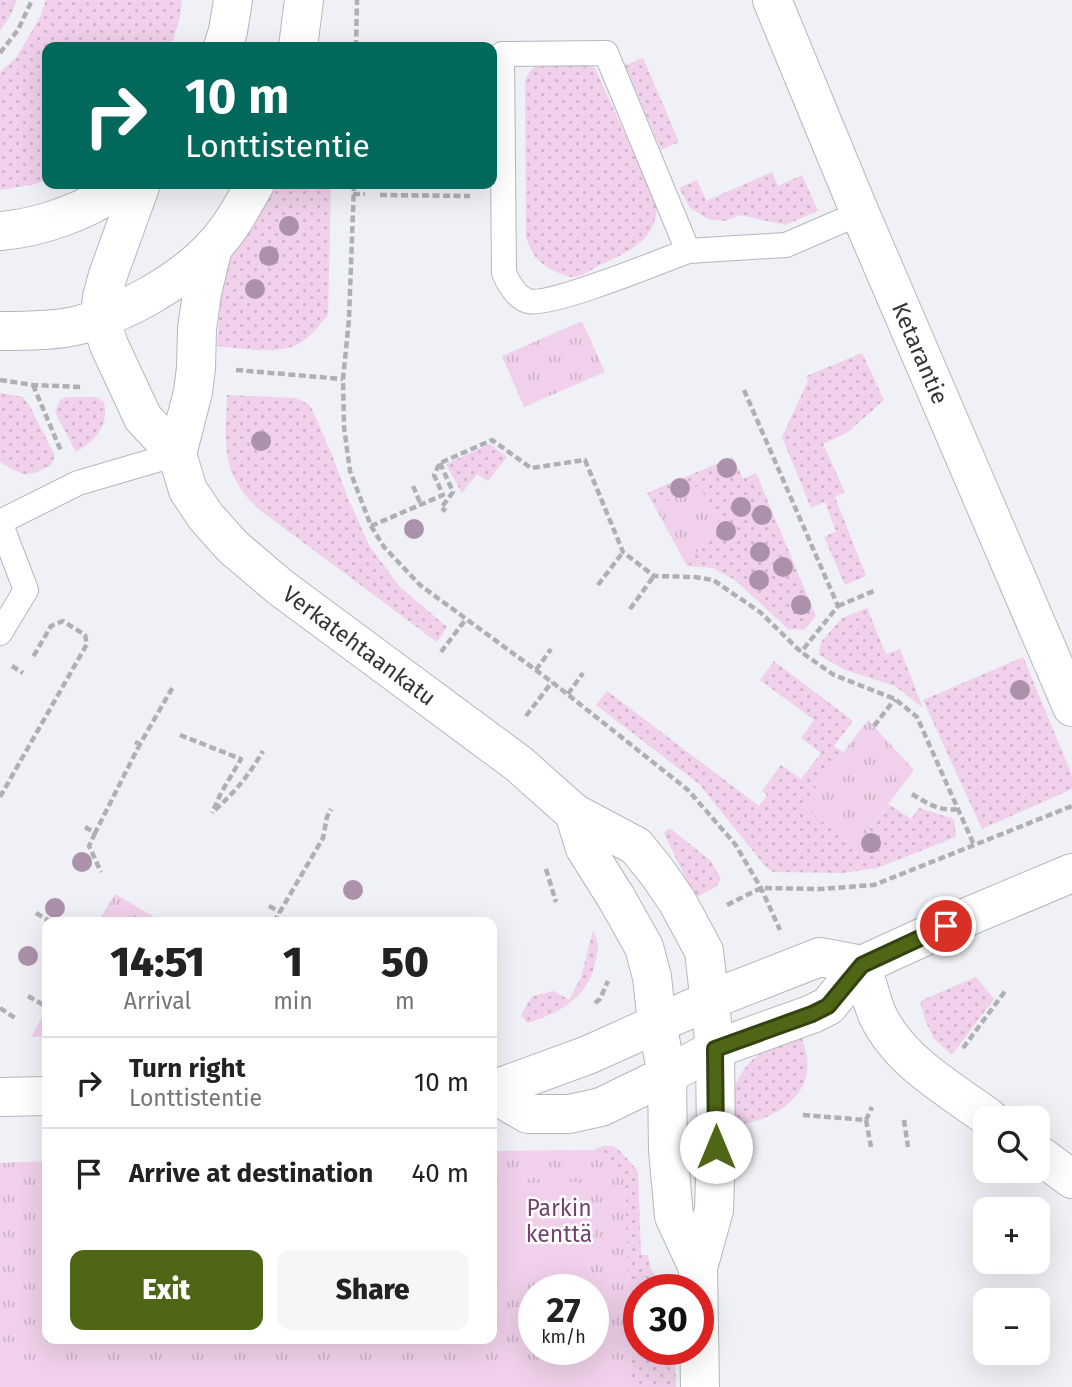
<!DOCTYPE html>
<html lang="en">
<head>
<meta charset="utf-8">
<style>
  body { margin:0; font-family:"Fira Sans",sans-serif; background:#f6f6f6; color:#222; height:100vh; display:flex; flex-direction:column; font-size:26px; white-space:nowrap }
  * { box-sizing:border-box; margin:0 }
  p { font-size:23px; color:#767676 }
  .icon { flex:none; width:38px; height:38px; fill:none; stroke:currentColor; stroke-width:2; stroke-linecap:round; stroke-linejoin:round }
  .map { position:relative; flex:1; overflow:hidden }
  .panel { position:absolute; left:42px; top:917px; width:455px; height:427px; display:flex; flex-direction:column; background:#fff; border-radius:14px; box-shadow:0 7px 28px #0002 }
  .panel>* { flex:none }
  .banner { position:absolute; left:42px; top:42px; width:455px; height:147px; border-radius:14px; box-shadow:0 7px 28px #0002; background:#00695c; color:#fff; overflow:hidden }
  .fabs { position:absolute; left:973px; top:1106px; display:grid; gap:14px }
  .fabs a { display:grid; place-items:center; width:77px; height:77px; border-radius:14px; background:#fff; box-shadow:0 7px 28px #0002; font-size:35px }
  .speed { position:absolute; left:518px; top:1274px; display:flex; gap:14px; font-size:35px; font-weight:700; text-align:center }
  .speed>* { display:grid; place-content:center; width:91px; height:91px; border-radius:50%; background:#fff; box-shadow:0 7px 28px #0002; line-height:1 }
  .speed small { font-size:18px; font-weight:400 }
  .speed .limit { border:10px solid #d22; background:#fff; color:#111 }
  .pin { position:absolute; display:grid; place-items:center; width:60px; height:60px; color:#fff; margin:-30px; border:4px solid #fff; border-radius:50%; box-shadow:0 2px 7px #0007 }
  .me { position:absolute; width:77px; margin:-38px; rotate:0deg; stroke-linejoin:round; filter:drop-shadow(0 0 5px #0008) }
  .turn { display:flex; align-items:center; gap:24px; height:147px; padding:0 28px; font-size:32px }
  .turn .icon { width:91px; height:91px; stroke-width:2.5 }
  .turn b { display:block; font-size:49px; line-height:60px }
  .eta { display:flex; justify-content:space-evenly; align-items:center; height:119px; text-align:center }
  .eta b { font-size:42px; font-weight:800; line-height:49px }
  .button { display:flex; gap:14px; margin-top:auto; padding:14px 28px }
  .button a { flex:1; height:80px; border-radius:14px; background:#4e6616; color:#fff; font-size:28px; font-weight:800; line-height:80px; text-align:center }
  .button a+a { background:#f6f6f6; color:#222 }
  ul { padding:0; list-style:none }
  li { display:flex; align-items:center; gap:21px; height:91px; padding:0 28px; border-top:2px solid #e0e0e0 }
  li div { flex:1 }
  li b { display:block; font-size:26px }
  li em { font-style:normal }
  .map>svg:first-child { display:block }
  .grass { fill:url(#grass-dots) }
  .park { fill:url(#park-tufts); fill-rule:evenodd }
  .pitch { fill:#f0d0ea }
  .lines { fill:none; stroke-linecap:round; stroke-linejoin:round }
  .lane-casing { stroke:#b6b7bd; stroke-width:26 }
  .street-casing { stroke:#b6b7bd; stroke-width:40 }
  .secondary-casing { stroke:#b6b7bd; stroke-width:40 }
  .path { stroke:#aeb0b4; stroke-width:4.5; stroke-dasharray:7 3.5; stroke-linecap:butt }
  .lane { stroke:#fff; stroke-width:24 }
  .street { stroke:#fff; stroke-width:38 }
  .secondary { stroke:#fff; stroke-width:38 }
  .tree { fill:#ac91ab }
  .route-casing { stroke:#33420e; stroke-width:18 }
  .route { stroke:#4e6616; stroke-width:12 }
  .labels { text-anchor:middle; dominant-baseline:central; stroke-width:5; stroke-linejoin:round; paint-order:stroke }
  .street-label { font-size:23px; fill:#343537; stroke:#fff }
  .park-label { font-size:23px; fill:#75436d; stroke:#fff }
</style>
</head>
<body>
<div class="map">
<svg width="1072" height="1387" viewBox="0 0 1072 1387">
  <defs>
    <pattern id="grass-dots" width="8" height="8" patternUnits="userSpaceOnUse" patternTransform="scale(1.75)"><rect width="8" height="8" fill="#f0d0ea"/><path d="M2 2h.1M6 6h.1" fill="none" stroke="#ceb3c9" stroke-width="1.8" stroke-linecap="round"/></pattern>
    <pattern id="park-tufts" width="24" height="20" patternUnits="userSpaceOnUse" patternTransform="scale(1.75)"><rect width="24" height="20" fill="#f0d0ea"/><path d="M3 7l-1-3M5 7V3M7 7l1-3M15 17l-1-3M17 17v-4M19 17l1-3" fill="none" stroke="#ceb3c9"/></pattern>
  </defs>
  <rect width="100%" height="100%" fill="#eff1f6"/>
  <path class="grass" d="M0,0H17L12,13L0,31Z
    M46,0H182L180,17L171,47H47V180L31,185L0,190V72L16,58L40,17Z
    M576,57L595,68L657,205C656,242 629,251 600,265C594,268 583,276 575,277C565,278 543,266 536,258C532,252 529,245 526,238L525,81C533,58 555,60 576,57Z
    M643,58L679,142L661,150L625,65Z
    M772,172L778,186L802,175L818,211L785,225L740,215L724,221L708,219L690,208L679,188L697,180L706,201Z
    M276,184H331L328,315C320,325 311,336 300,343C279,356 240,348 217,346L221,292L231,258L238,245Z
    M862,353L884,400L848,432L823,444L845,492L835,497L866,576L845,585L824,537L836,531L825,502L811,508L782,437L808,381L806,376Z
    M0,393L23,397L29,405L55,456L51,465C25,479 24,476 0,462Z
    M227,395L296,398L308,404L312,409L334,460L347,496L369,545L399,586L447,627L437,642L261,511C219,474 226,445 227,395Z
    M66,397H95L104,402C109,425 96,441 76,452L55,412L60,400Z
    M490,444L507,457L488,481L477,474L462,493L446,464Z
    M733,457L743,479L756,473L816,616L804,630L788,629L735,580L713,568L687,566L719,523L699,486L655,507L647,493Z
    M867,608L886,654L900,649L923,708L895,686L845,670L819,655L821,642L842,618Z
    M1023,657L1072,775V789L982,829L923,700Z
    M774,661L853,721L834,746L843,752L802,806L856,847L889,804L911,819L919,808L954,819L956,837L877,868L843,873L773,872L765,866L699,784L596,705L607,691L759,806L767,795L762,791L781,765L801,779L821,753L801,738L814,720L760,680Z
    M671,829L711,861L721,879L716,887L695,898L664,833L667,830Z
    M593,931C600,945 598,949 595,963C588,998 558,1014 527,1023L521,1015L532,996L554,991L569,1000L581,977Z
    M976,977L994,999L952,1055L934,1039L925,1020L920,1001Z
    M801,1033C804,1046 809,1058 807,1072C803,1103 764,1124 736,1124L735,1108L730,1100C742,1058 764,1049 801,1033Z
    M603,1146H613L619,1150L638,1171L641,1255H648L650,1268L666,1290H639V1349H675L676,1387H630L625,1178L593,1150Z"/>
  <path class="park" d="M582,321L605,372L524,407L502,356Z
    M699,485L719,523L687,566L655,507Z
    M868,720L914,770L856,847L802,806Z
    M115,894L161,921L160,922H98Z
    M47,1008V1036L31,1037Z
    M593,1150L625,1178L630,1387H0V1163L47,1161V1339H492V1151ZM534,1290H593V1349H534Z"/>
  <path class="pitch" d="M577,1182L583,1184L586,1190L589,1272L587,1277L582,1279L492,1282V1184Z
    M616,1359V1387H0V1366Z"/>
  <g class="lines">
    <defs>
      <path id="lane" d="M688,251C661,261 550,307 528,301C517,298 508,283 504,273L502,54L606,53L688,251L786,245L860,213
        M0,633L26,590L0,522L78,483L177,454"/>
      <g id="street">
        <path id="s1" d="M772,0L860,213L1072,707"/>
        <path id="s2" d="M141,184L108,275L102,297L100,318L109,345L143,418L177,454L188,490L206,517L233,547L280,587L519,764L574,813L636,846L657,872L677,901L704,951L715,1049L716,1147L714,1210L698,1268L700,1387"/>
        <path d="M177,454L193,392L196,368L197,329L202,293L213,247"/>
        <path d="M574,813L585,848L617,899L644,947L652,977L657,1023L667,1075L668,1150L674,1216L698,1268"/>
        <path d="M862,965C867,981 871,1001 878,1016C900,1062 950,1089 989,1118"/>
        <path d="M492,1090L588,1055L710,1000L820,957L862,965"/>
        <path d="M492,1093L528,1114H569L601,1107L667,1075L715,1049L812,1014L828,1006L862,965L967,917L1072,873"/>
        <path d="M0,1097L47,1096"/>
        <path d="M1038,1154L1072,1179"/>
      </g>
      <path id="secondary" d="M223,47L228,31L233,0
        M298,47L304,0
        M0,231C40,228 92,210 123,184
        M0,331C22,331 54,331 75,326C122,315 181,282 214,246C231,228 243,205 255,184"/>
    </defs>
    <use href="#lane" class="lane-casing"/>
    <use href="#street" class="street-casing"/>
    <use href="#secondary" class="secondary-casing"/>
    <path class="path" d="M356,47L357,0
      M0,53L18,30L32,0
      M354,184L349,319L343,379L344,427L350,471L371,526L384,547L420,585L552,682L688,790L735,844L761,888L780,930
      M353,194H365
      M380,195L470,196
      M236,370L343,379
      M0,380L33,385L82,387
      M33,385L61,451
      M744,390L838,606L801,652
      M440,463L453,492L441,508L446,511
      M413,486L421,505
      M371,526L443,495L434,475L440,463L492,440L531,468L585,460L623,552L654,576L695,577L713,580L760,612L801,652L834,675L895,699L917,717L974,845
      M598,585L623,552
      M838,606L876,590
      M630,609L654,576
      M441,652L466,619
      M12,666L23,673
      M536,670L551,649
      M568,694L583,673
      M526,716L552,682
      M874,726L895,699
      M180,735L241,759L221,793L212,813
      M135,742L140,744L174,685
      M912,794C926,803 941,812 958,809
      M0,797L87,644L85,635L63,621L51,626L33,657
      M215,810C236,791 249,775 263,751
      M85,827L95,833L140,744
      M95,833L89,846L101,872
      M546,869L556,902
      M727,905L761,888L821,889L874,885L1072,806
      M269,906L280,912
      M36,913L51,922
      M274,922L323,838L327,817L331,809
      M28,996L47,1007
      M595,1003L600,999L608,981
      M0,1008L15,1018
      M963,1048L1006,990
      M803,1115L866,1120L872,1107
      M866,1120L871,1147
      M904,1120L908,1147"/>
    <use href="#lane" class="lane"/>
    <use href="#street" class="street"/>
    <use href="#secondary" class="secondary"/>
  </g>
  <g class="tree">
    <circle cx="289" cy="226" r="10"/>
    <circle cx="269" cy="256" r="10"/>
    <circle cx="255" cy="289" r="10"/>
    <circle cx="261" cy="441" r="10"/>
    <circle cx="727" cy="468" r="10"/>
    <circle cx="680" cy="488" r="10"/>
    <circle cx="741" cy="507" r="10"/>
    <circle cx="762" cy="515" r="10"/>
    <circle cx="414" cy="529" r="10"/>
    <circle cx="726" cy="531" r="10"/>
    <circle cx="760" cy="552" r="10"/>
    <circle cx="783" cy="567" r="10"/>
    <circle cx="759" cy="580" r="10"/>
    <circle cx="801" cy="605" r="10"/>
    <circle cx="1020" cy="690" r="10"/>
    <circle cx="871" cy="843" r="10"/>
    <circle cx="82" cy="862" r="10"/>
    <circle cx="353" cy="890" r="10"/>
    <circle cx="55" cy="908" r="10"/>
    <circle cx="28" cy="956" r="10"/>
  </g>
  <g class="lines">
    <defs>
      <path id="route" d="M716,1147L715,1049L812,1014L828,1006L862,965L946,926"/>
    </defs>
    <use href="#route" class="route-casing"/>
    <use href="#route" class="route"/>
  </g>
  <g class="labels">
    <g class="street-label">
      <text stroke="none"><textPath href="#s1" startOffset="383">Ketarantie</textPath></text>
      <text stroke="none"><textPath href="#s2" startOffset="570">Verkatehtaankatu</textPath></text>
    </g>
    <g class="park-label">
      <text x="559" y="1208">Parkin<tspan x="559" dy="26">kenttä</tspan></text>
    </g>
  </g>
</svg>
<div class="fabs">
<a><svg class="icon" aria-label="search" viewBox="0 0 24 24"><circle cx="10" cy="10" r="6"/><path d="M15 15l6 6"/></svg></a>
<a>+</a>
<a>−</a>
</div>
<div class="speed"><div>27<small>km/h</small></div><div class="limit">30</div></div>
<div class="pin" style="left:946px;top:926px;background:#d93025"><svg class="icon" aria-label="arrive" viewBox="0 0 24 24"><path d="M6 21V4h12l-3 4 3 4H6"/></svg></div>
<svg class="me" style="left:716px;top:1147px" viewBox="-20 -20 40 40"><circle r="19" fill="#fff"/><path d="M0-13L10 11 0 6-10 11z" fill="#4e6616"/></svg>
<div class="banner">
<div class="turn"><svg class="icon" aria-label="right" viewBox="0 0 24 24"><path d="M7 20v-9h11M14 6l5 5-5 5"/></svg><div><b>10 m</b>Lonttistentie</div></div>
</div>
<section class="panel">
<div class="eta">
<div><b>14:51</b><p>Arrival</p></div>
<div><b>1</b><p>min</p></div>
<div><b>50</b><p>m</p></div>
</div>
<ul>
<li><svg class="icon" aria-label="right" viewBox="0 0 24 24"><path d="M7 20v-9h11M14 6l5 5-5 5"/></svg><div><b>Turn right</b><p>Lonttistentie</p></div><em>10 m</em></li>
<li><svg class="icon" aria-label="arrive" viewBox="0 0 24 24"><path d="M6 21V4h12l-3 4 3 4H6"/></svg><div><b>Arrive at destination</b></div><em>40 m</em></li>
</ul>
<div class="button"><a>Exit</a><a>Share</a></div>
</section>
</div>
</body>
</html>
